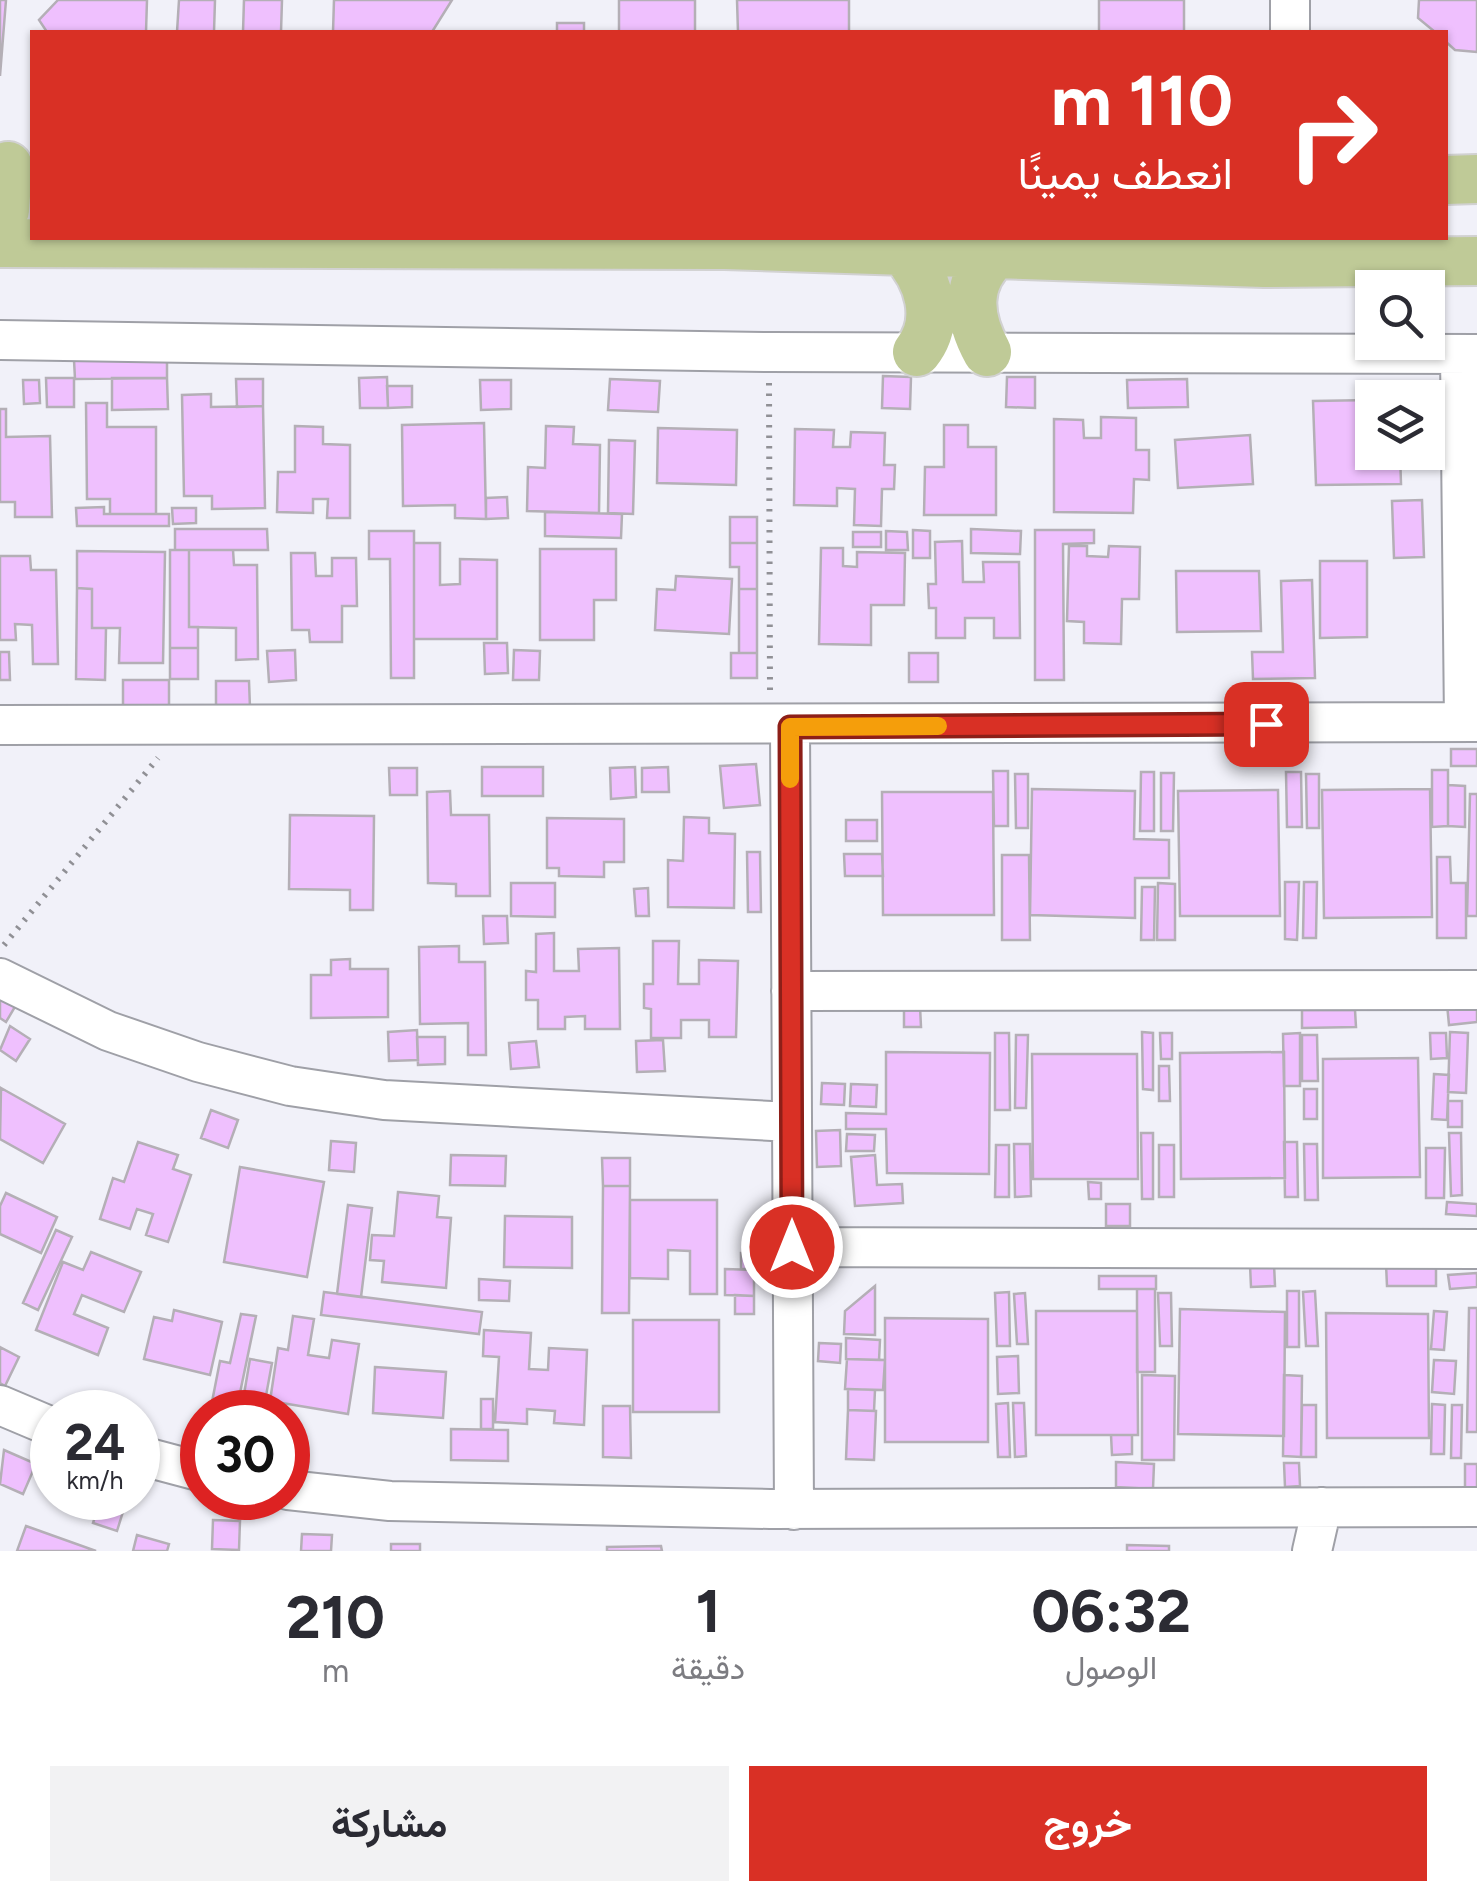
<!DOCTYPE html>
<html lang="ar">
<head>
<meta charset="utf-8">
<style>
  body { margin:0; font-family:Figtree,Vazirmatn,sans-serif; background:#f2f2f3; color:#2b2b33; direction:rtl; height:100vh; display:flex; flex-direction:column; font-size:38px; white-space:nowrap }
  * { box-sizing:border-box; margin:0 }
  p { font-size:32px; color:#7c7c81 }
  .icon { flex:none; width:55px; height:55px; fill:none; stroke:currentColor; stroke-width:2; stroke-linecap:round; stroke-linejoin:round }
  .map { position:relative; height:1551px; overflow:hidden; direction:ltr }
  .drawer { display:flex; flex-direction:column; background:#fff; flex:1 }
  .drawer>* { flex:none }
  .banner { position:absolute; left:30px; top:30px; width:1418px; height:210px; border-radius:0px; box-shadow:0 2px 8px #0004; direction:rtl; background:#d93025; color:#fff; overflow:hidden }
  .controls { position:absolute; left:1355px; top:270px; display:grid; gap:20px }
  .controls a { display:grid; place-items:center; width:90px; height:90px; border-radius:0px; background:#fff; box-shadow:0 2px 8px #0004; font-size:50px }
  .speed { position:absolute; left:30px; top:1390px; display:flex; gap:20px; font-size:50px; font-weight:700; text-align:center }
  .speed>* { display:grid; place-content:center; width:130px; height:130px; border-radius:50%; background:#fff; box-shadow:0 2px 8px #0004; line-height:1 }
  .speed small { font-size:25px; font-weight:400 }
  .speed .limit { border:15px solid #d22; background:#fff; color:#111 }
  .pin { position:absolute; display:grid; place-items:center; width:85px; height:85px; color:#fff; margin:-42px; border-radius:20px; box-shadow:0 5px 15px #0006 }
  .me { position:absolute; width:110px; margin:-55px; rotate:0deg; stroke-linejoin:round; filter:drop-shadow(0 0 8px #0008) }
  .turn { display:flex; align-items:center; gap:35px; height:210px; padding:0 50px; font-size:45px }
  .turn .icon { width:130px; height:130px; stroke-width:2.5 }
  .turn b { display:block; font-size:70px; line-height:85px }
  .eta { display:flex; justify-content:space-evenly; align-items:center; height:170px; text-align:center }
  .eta b { font-size:60px; font-weight:700; line-height:70px }
  .button { display:flex; gap:20px; margin-top:auto; padding:20px 50px }
  .button a { flex:1; height:115px; border-radius:0px; background:#d93025; color:#fff; font-size:40px; font-weight:700; line-height:115px; text-align:center }
  .button a+a { background:#f2f2f3; color:#2b2b33 }
  .map>svg:first-child { display:block }
  .building { fill:#efc0fe; stroke:#b4afb6; stroke-width:2.5 }
  .lines { fill:none; stroke-linecap:round; stroke-linejoin:round }
  .minor-casing { stroke:#9fa0a7; stroke-width:42 }
  .major-casing { stroke:#d1d1d1; stroke-width:52 }
  .path { stroke:#909095; stroke-width:6; stroke-dasharray:2.5 8; stroke-linecap:butt }
  .minor { stroke:#fff; stroke-width:38 }
  .major { stroke:#bfca97; stroke-width:48 }
  .route-casing { stroke:#8d1f18; stroke-width:25 }
  .route { stroke:#d93025; stroke-width:18 }
  .slow { stroke:#f59e0b; stroke-width:18 }
</style>
</head>
<body>
<div class="map">
<svg width="1477" height="1551" viewBox="0 0 1477 1551">
  <rect width="100%" height="100%" fill="#f1f1f9"/>
  <path class="building" d="M0,0H6L0,76Z
    M58,0H147L146,32H47L39,20Z
    M179,0H215L214,32H227H177Z
    M244,0H282L281,32H243Z
    M334,0H452L432,32H333Z
    M619,0H695V32H619Z
    M737,0H849V32H738Z
    M1099,0H1184V32H1099Z
    M1419,0H1477V52L1455,50L1445,41V32H1435L1418,18Z
    M557,23H584V32H557Z
    M74,360H167V378L75,379Z
    M883,376L911,377L910,409L882,408Z
    M387,377L388,408H360L359,378Z
    M1007,377H1035V408L1006,407Z
    M46,378H74V407H47Z
    M112,378H167L168,409L112,410Z
    M236,379H263V406L237,407Z
    M610,379L660,381L658,412L608,410Z
    M1187,379L1188,407L1128,408L1127,380Z
    M23,380H39L40,403L24,404Z
    M480,380H511V409L481,410Z
    M387,386H412V407L388,408Z
    M211,394V407L263,406L265,508L212,509V496H184L182,395Z
    M1372,400V452H1400L1401,484L1316,485L1313,401Z
    M86,403H107V427H156V514H110V499H87Z
    M0,409H6V437L50,436L52,517H15V502H0Z
    M1101,417L1136,418V450H1149V480L1134,479L1133,513L1054,512V419L1083,420L1084,438H1101Z
    M484,423L486,519L455,518V505L403,506L402,425Z
    M944,425H968V447H996V515H924L925,467H944Z
    M295,426L323,427V444L350,445V518H327L328,499H313V513L277,512L278,472H295Z
    M546,426L574,427L573,444L600,445L599,513L527,511L528,467L545,468Z
    M658,428L737,430L736,485L657,483Z
    M795,429L834,430L833,447H850L851,432L885,433L884,465H895L894,489H882L881,526L854,525L855,489L837,488V506L794,505Z
    M1250,435L1253,484L1178,488L1175,440Z
    M609,440L635,441L633,514L608,513Z
    M507,497L508,518L486,519V498Z
    M1422,500L1424,557L1394,558L1392,501Z
    M104,507V514H169V526H77L76,508Z
    M172,508H196V523L173,524Z
    M545,512L622,514L621,538L545,536Z
    M730,517H757V543H730Z
    M175,529H267L268,550H175Z
    M971,529L1021,531L1020,554L971,553Z
    M913,530L930,531V558H913Z
    M1035,530H1094V543L1063,544L1064,680H1035Z
    M369,531H414V678H391L390,559H369Z
    M886,531L907,532L908,550H886Z
    M853,532H881V547H853Z
    M962,541L963,582H984L983,562H1019L1020,638H994V618H965V638H936V608H929L928,584H936L935,542Z
    M414,543H440V585L460,584V559L497,560V639H414Z
    M730,543H757V589H739V567H730Z
    M1069,546H1087V556L1108,557L1109,546L1140,547L1139,599H1122L1121,644L1084,643V622L1067,621Z
    M821,548H843V566L857,567V552L905,553L904,605H871V645L819,644Z
    M540,549H616V600H594V640H540Z
    M170,550H189V627H198V648H170Z
    M189,550H233L234,565H257L258,659L236,660V628L189,627Z
    M77,551L165,552L163,663H119L120,628H92V589L77,588Z
    M291,553H315L316,576H332V558H356L357,606H342V642H310L309,630H292Z
    M0,556H30L31,570H56L58,664H33L32,625L15,624L16,640H0Z
    M1320,561H1367V637L1320,638Z
    M1176,571H1259L1261,631L1177,632Z
    M676,576L732,579L729,634L655,630L657,589L675,590Z
    M1312,580L1315,678L1253,679L1252,652H1283L1281,581Z
    M77,588L92,589V628H106L105,680L76,679Z
    M739,589H757V653H739Z
    M484,643H507L508,673L485,674Z
    M170,648H198V679H170Z
    M295,650L296,680L269,682L267,651Z
    M514,650L540,651L539,680H513Z
    M0,652H9L10,680H0Z
    M731,653H757V678H731Z
    M909,653H938V682H909Z
    M123,680H169V707H123Z
    M216,681H249L250,708H216Z
    M1451,749H1477V766H1451Z
    M756,764L760,805L724,808L720,766Z
    M482,767H543V796H482Z
    M635,767L636,797L611,799L610,768Z
    M668,767L669,792H642V768Z
    M389,768H417V795H390Z
    M1432,770H1448V826L1432,827Z
    M993,771H1008V826H994Z
    M1141,772H1154V831H1140Z
    M1286,772H1301L1302,827H1287Z
    M1161,773H1174L1173,831H1161Z
    M1015,774H1028V828H1016Z
    M1306,774H1319V828H1307Z
    M1448,785L1465,786V827L1448,826Z
    M1032,789L1135,791L1134,839L1169,840V878H1135V918L1030,915Z
    M1430,789L1432,917L1324,918L1322,790Z
    M1278,790L1280,916H1180L1178,791Z
    M450,791L451,815H489L490,896H456V884L428,883L427,792Z
    M882,792H993L994,915H883Z
    M1470,794H1477V916H1467Z
    M290,815L374,816L373,910H350V890L289,889Z
    M684,817L709,818V833L735,834L734,908L668,907V860L683,861Z
    M547,818L624,819V862H604V877L559,876V868H547Z
    M846,820H877V841H846Z
    M747,852H760L761,912H748Z
    M844,854H882L883,876H845Z
    M1002,855H1029L1030,940H1002Z
    M1437,857H1450L1451,883H1466V938H1437Z
    M1285,882H1299L1297,940L1285,939Z
    M1304,882H1317L1316,938H1303Z
    M511,883H555V917L511,916Z
    M1158,883L1175,884V940H1157Z
    M1142,887H1155L1154,940H1141Z
    M648,888L649,916H636L634,889Z
    M483,916H507L508,943L484,944Z
    M554,933V971H579L578,949L619,948L620,1029H585V1016L565,1017V1029H538V1000H526V971L536,972V934Z
    M653,941H679L678,984H699V960L738,961L736,1037H709V1020H681V1038H651V1009L644,1008V984H653Z
    M459,946V962H485L486,1055H468V1023L420,1024L419,947Z
    M350,959V969H388V1017L311,1018V975H331V960Z
    M0,989L19,1000L6,1022L0,1018Z
    M1477,1000V1022L1449,1025L1447,1004Z
    M904,1006H920L921,1027H904Z
    M1302,1010H1355L1356,1027L1302,1028Z
    M10,1026L30,1039L16,1061L0,1050Z
    M417,1030L418,1060L389,1061L388,1032Z
    M1142,1032L1153,1033V1090L1143,1089Z
    M1450,1032L1468,1033L1466,1093L1448,1092Z
    M995,1033H1009L1010,1110H995Z
    M1160,1033H1172V1059H1161Z
    M1300,1033V1086H1284L1283,1034Z
    M1430,1033H1446L1447,1058L1431,1059Z
    M1016,1035H1028L1026,1108H1015Z
    M1302,1035H1317L1318,1081H1302Z
    M417,1037H445V1064L418,1065Z
    M663,1040L665,1071L637,1072L636,1041Z
    M536,1041L539,1067L511,1069L509,1043Z
    M886,1052L990,1053L989,1174L887,1173L886,1129H846V1113L886,1114Z
    M1284,1052L1285,1178L1181,1179L1180,1053Z
    M1032,1054H1137L1138,1179H1033Z
    M1418,1058L1420,1177L1323,1178V1059Z
    M1159,1066H1169L1170,1101H1159Z
    M1434,1074L1449,1075L1447,1120L1432,1119Z
    M822,1083L845,1084L844,1105L821,1104Z
    M851,1084L877,1085L876,1107L850,1106Z
    M1,1088L65,1124L43,1163L0,1139Z
    M1304,1089H1317V1119H1304Z
    M1448,1101H1462V1127H1448Z
    M211,1110L238,1120L228,1148L201,1138Z
    M840,1130L841,1166L817,1167L816,1131Z
    M1141,1133H1153V1199H1142Z
    M1449,1133H1461L1462,1195L1451,1196Z
    M847,1134L875,1135L874,1151H846Z
    M331,1141L356,1143L354,1172L329,1170Z
    M138,1142L178,1155L173,1169L191,1175L168,1242L146,1235L153,1214L137,1209L130,1229L100,1219L113,1178L124,1182Z
    M1284,1142H1297L1298,1197H1285Z
    M1014,1144H1030L1031,1196L1015,1197Z
    M1304,1144H1317L1318,1200H1305Z
    M996,1145H1009V1197H995Z
    M1159,1145H1174V1197H1159Z
    M1426,1148H1445L1444,1198H1426Z
    M451,1155L506,1156L505,1186L450,1185Z
    M875,1155L877,1185L902,1184L903,1203L855,1206L851,1157Z
    M602,1158H630V1186H603Z
    M240,1167L324,1182L307,1277L224,1262Z
    M1088,1182L1101,1183V1199H1089Z
    M603,1186H630L629,1313H602Z
    M398,1192L439,1196L437,1217L451,1218L446,1288L382,1282L384,1261L370,1260L372,1235L394,1236Z
    M6,1193L57,1217L41,1253L0,1234V1206Z
    M630,1200H717V1294H690V1251L668,1250V1279L630,1278Z
    M1447,1202L1477,1204V1216L1446,1214Z
    M1106,1204H1130V1226H1106Z
    M348,1205L372,1208L361,1297L337,1294Z
    M505,1216L572,1217V1268L504,1267Z
    M56,1230L72,1237L38,1310L23,1303Z
    M91,1252L141,1272L124,1312L82,1295L74,1314L108,1328L98,1355L36,1330L63,1262L83,1270Z
    M741,1253H753V1269H741Z
    M1274,1264L1275,1286L1251,1287L1250,1265Z
    M1386,1264H1436V1286H1387Z
    M725,1269L754,1270V1296L725,1295Z
    M1477,1273V1287L1450,1289L1448,1275Z
    M1099,1276H1156V1289H1099Z
    M479,1279L510,1281L509,1301L479,1300Z
    M875,1286V1335L844,1334L845,1311Z
    M1137,1289H1155V1372H1137Z
    M1287,1291H1299V1347H1287Z
    M1315,1291L1318,1346H1306L1303,1292Z
    M324,1292L482,1312L479,1334L321,1315Z
    M1009,1292L1010,1346H997L995,1293Z
    M1025,1293L1028,1344H1017L1014,1294Z
    M1158,1293H1171L1172,1346H1160Z
    M735,1295L754,1296V1314H735Z
    M1469,1308H1477V1432H1467Z
    M1180,1309L1285,1312L1284,1436L1178,1434Z
    M174,1310L222,1322L210,1375L144,1359L154,1317L172,1321Z
    M1036,1311H1137L1138,1435H1036Z
    M1434,1311L1447,1312L1444,1350L1431,1349Z
    M1326,1313L1428,1314L1429,1438H1327Z
    M241,1314L256,1316L236,1412H210L220,1361L230,1363Z
    M293,1316L314,1319L308,1355L329,1358L332,1340L359,1344L348,1414L270,1401L278,1348L288,1350Z
    M885,1318L988,1319V1442H885Z
    M633,1320H719V1412H633Z
    M484,1330L531,1333L529,1369L548,1370L549,1348L587,1350L584,1425L554,1423L555,1411L527,1409V1424L495,1422L499,1357L483,1356Z
    M846,1338L880,1340L879,1360L846,1359Z
    M819,1343L841,1344L840,1363L818,1361Z
    M0,1347L19,1357L5,1386L0,1383Z
    M1018,1356L1019,1393L998,1394L997,1357Z
    M250,1359L272,1363L263,1412H241Z
    M847,1359L885,1360L883,1390L845,1389Z
    M1434,1360L1456,1361L1454,1394L1432,1392Z
    M375,1367L446,1372L443,1418L373,1413Z
    M1142,1375L1175,1376L1174,1460H1142Z
    M1284,1375L1302,1376L1301,1457L1283,1456Z
    M848,1389L875,1390L874,1411L848,1410Z
    M481,1399H493V1429H481Z
    M1008,1403L1010,1457H998L996,1404Z
    M1013,1403H1024L1026,1456L1015,1457Z
    M1432,1404L1445,1405L1444,1454H1431Z
    M1302,1405H1316V1457H1301Z
    M1452,1405H1462L1461,1458H1451Z
    M603,1406H630L631,1458L603,1457Z
    M848,1410L876,1411L874,1460L846,1459Z
    M451,1429L508,1430V1461L451,1460Z
    M1111,1435H1132V1454L1112,1455Z
    M4,1450L36,1464L23,1494L0,1484Z
    M1116,1462L1154,1464L1153,1489L1116,1487Z
    M1284,1463H1299L1300,1486L1285,1487Z
    M1465,1464H1477V1488H1465Z
    M101,1498L126,1502L117,1531L93,1523Z
    M213,1520L240,1521L239,1550L212,1549Z
    M26,1526L96,1551H17Z
    M302,1534L332,1535L331,1551H301Z
    M137,1535L169,1544L167,1551H133Z
    M391,1544H420V1551H391Z
    M1127,1545L1169,1546V1551H1127Z
    M661,1546L662,1551H607V1547Z"/>
  <g class="lines">
    <defs>
      <path id="minor" d="M1290,0V32
        M0,340L768,352L1477,354
        M1460,354L1464,722
        M0,725L1477,722
        M790,727L794,1510
        M0,978L108,1031L198,1062L290,1086L384,1100L791,1122
        M791,991L1477,990
        M791,1247L1477,1249
        M0,1405L52,1427
        M138,1455L202,1472
        M288,1490L390,1501L770,1509L1477,1507
        M1312,1551L1322,1507"/>
      <path id="major" d="M1445,180L1477,179
        M0,219L5,210L8,166
        M0,243L725,245L1264,263L1477,261
        M903,251C929,278 942,321 917,352
        M987,352C968,318 964,282 996,254"/>
    </defs>
    <use href="#minor" class="minor-casing"/>
    <use href="#major" class="major-casing"/>
    <path class="path" d="M769,383L770,691
      M4,945L158,758"/>
    <use href="#minor" class="minor"/>
    <use href="#major" class="major"/>
  </g>
  <g class="lines">
    <defs>
      <path id="route" d="M792,1247L790,727L1266,724"/>
    </defs>
    <use href="#route" class="route-casing"/>
    <use href="#route" class="route"/>
    <path class="slow" d="M790,779V727L938,726"/>
  </g>
</svg>
<div class="controls">
<a><svg class="icon" aria-label="search" viewBox="0 0 24 24"><circle cx="10" cy="10" r="6"/><path d="M15 15l6 6"/></svg></a>
<a><svg class="icon" aria-label="layers" viewBox="0 0 24 24"><path d="M12 4l9 5-9 5-9-5zM3 14l9 5 9-5"/></svg></a>
</div>
<div class="speed"><div>24<small>km/h</small></div><div class="limit">30</div></div>
<div class="pin" style="left:1266px;top:724px;background:#d93025"><svg class="icon" aria-label="arrive" viewBox="0 0 24 24"><path d="M6 21V4h12l-3 4 3 4H6"/></svg></div>
<svg class="me" style="left:792px;top:1247px" viewBox="-20 -20 40 40"><circle r="17" fill="#d93025" stroke="#fff" stroke-width="3"/><path d="M0-11L8 9 0 5-8 9z" fill="#fff"/></svg>
<div class="banner">
<div class="turn"><svg class="icon" aria-label="right" viewBox="0 0 24 24"><path d="M7 20v-9h11M14 6l5 5-5 5"/></svg><div><b>110 m</b>انعطف يمينًا</div></div>
</div>
</div>
<section class="drawer">
<div class="eta">
<div><b>06:32</b><p>الوصول</p></div>
<div><b>1</b><p>دقيقة</p></div>
<div><b>210</b><p>m</p></div>
</div>
<div class="button"><a>خروج</a><a>مشاركة</a></div>
</section>
</body>
</html>
